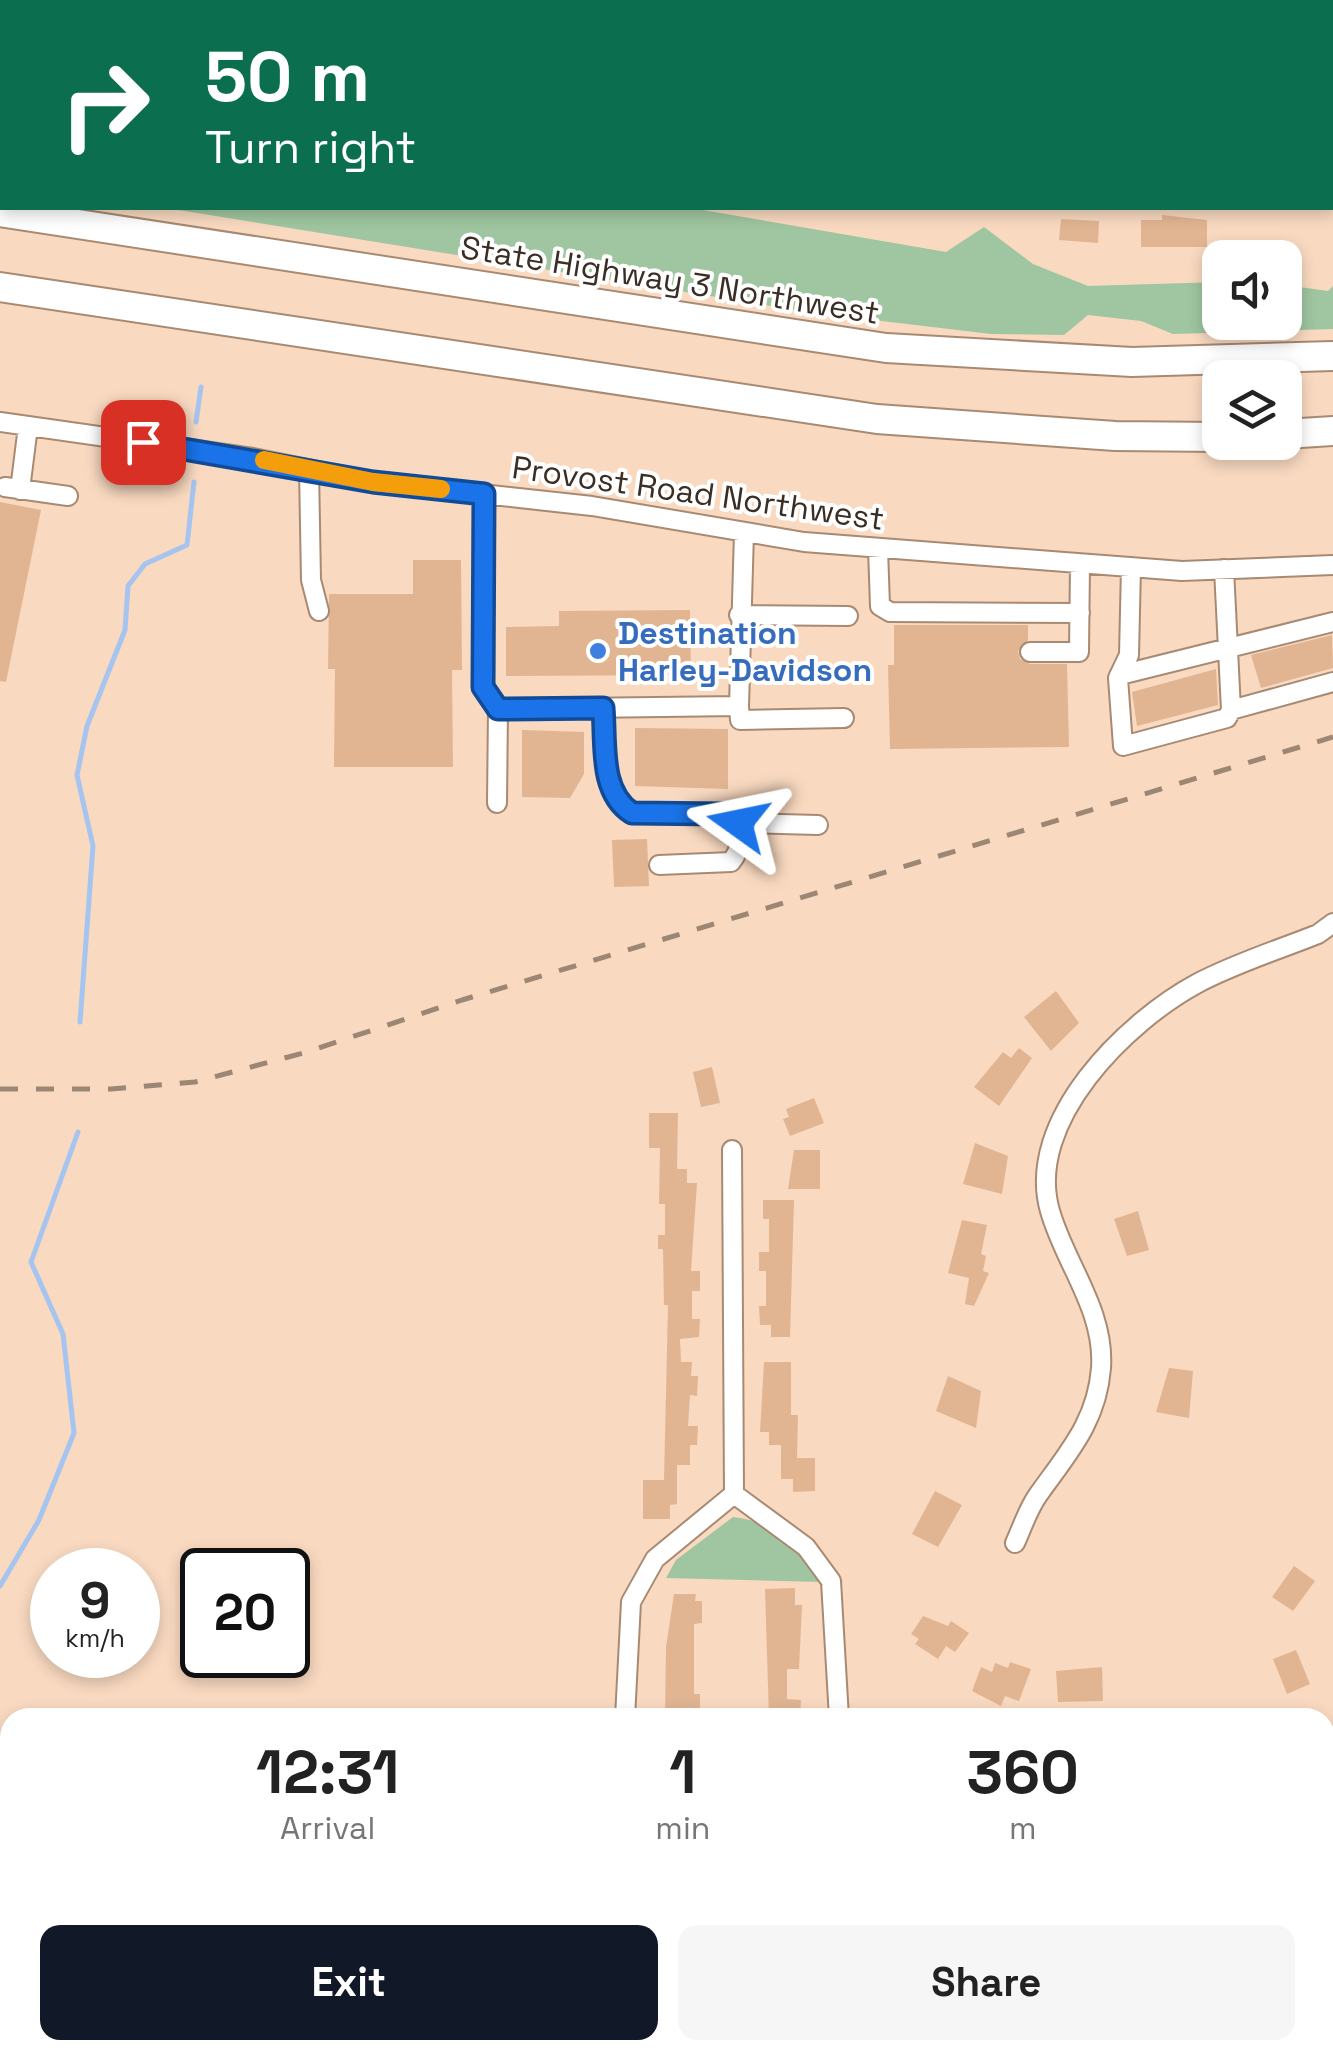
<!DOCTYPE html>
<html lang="en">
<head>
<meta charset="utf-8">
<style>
  body { margin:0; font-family:"Space Grotesk",sans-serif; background:#f6f6f6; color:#222; height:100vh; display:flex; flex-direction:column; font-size:38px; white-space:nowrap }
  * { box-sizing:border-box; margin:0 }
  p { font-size:32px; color:#767676 }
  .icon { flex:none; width:55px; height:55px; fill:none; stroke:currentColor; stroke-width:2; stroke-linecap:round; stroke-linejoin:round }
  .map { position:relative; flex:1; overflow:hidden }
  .panel { position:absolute; left:0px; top:1708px; width:1335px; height:352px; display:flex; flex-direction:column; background:#fff; border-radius:30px 30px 0 0; box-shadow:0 5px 15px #0003 }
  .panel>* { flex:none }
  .guide { position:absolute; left:0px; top:0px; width:1335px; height:210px; box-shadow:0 5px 15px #0003; background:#0b6e4f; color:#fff; overflow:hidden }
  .buttons { position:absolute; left:1202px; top:240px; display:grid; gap:20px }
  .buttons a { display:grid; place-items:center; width:100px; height:100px; border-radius:20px; background:#fff; box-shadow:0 5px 15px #0003; font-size:50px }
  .speed { position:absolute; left:30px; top:1548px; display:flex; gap:20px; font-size:50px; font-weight:700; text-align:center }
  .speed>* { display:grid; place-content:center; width:130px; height:130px; border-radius:50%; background:#fff; box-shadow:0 5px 15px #0003; line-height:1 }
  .speed small { font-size:25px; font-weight:400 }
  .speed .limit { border:5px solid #111; border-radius:15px; background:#fff; color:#111 }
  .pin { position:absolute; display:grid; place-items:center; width:85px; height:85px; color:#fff; margin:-42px; border-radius:20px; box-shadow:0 5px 15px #0006 }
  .me { position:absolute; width:110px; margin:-55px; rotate:282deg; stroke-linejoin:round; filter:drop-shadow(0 0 8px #0008) }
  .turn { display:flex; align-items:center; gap:35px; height:210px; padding:0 40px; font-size:45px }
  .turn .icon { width:130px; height:130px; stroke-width:2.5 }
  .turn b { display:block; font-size:70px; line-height:85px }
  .eta { display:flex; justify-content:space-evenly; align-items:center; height:170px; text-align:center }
  .eta b { font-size:60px; font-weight:800; line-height:70px }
  .cta { display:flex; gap:20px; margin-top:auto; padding:20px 40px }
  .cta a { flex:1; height:115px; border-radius:20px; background:#111827; color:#fff; font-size:40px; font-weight:800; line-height:115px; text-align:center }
  .cta a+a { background:#f6f6f6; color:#222 }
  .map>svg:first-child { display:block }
  .green { fill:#9fc6a0 }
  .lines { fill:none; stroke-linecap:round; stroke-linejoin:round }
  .stream { stroke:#a5c4ef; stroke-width:5 }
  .building { fill:#e1b592 }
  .minor-casing { stroke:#a88a73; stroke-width:22 }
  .highway-casing { stroke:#a88a73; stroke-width:32 }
  .minor { stroke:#fff; stroke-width:18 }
  .highway { stroke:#fff; stroke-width:28 }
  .rail { stroke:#9c8674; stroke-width:5; stroke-dasharray:18 18; stroke-linecap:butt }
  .route-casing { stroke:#114b97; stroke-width:25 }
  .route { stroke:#1a73e8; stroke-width:18 }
  .slow { stroke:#f59e0b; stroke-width:18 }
  .shop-dot { fill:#3f7fe0; stroke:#fff; stroke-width:4 }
  .labels { text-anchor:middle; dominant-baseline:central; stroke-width:8; stroke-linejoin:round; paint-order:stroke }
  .street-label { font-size:32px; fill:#3a2e24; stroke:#fff }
  .shop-label { font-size:32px; font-weight:bold; fill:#366cbe; stroke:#fff; text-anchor:start }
</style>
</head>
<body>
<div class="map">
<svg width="1333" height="2058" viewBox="0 0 1333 2058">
  <rect width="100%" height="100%" fill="#f9d9c0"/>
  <path class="green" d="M0,0H651L2,2V180Z
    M166,208H691L946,252L984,227L1033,264L1088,286L1220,282V322H1285V285L1328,291L1333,286V329L1173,334L1141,321L1088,315L1064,335L991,334L815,313Z
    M733,1517C774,1521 798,1550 821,1582L666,1578L676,1560Z"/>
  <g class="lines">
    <path class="stream" d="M280,2L281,0
      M196,422L201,387
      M80,1022L93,846L77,775L87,726L125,630L128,586L145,564L187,545L194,482
      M0,1586L39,1520L74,1433L63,1334L31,1262L78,1132
      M0,2003L10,2010
      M152,2058H155"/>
  </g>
  <path class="building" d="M1162,215L1207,220V247H1141V220H1162Z
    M1061,219L1099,221L1098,243L1059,240Z
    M0,502L41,510L6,682L0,681Z
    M413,560H461L462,670H452L453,767H334L335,669H328L329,594H413Z
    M690,610L691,675L506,676V627L559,626V611Z
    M894,625H1028V640L1018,651L1020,659L1030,664H1067L1069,747L890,749L888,665H894Z
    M1332,635L1333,668L1261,688L1251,655Z
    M1216,669L1218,705L1137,726L1132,692Z
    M635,728L728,729V789L635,786Z
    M522,730L584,732V774L570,798L522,797Z
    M647,839L649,886L614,887L612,840Z
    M1056,991L1079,1023L1051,1051L1024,1017Z
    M1019,1048L1032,1058L999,1106L974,1087L1003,1052L1011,1058Z
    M712,1067L720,1103L701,1107L693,1072Z
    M814,1098L824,1123L790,1136L783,1119L789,1117L786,1109Z
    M649,1113H678L677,1169H687V1183H697L691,1271H700V1291H692V1319H700L699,1337L680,1339L681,1362H692L691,1376H698L697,1396L690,1395L688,1426H698L697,1445H690V1465H677V1504L670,1505V1519H643V1480H664L668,1305H664L663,1249H658V1235H665V1204H659L660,1148H649Z
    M975,1143L1008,1156L1002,1194L963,1184Z
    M794,1150H820V1189H788Z
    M763,1200H794L790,1337H771V1325H760L759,1306H766V1271H759V1252H769V1219H763Z
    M1138,1211L1149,1250L1127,1256L1114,1219Z
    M962,1220L987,1225L981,1254L986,1256L983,1271L989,1273L974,1306L965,1304L969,1278L948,1273Z
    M764,1362H791V1415H798L797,1458H815V1491L793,1492V1479H781V1445H769V1432H760Z
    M1169,1368L1193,1371L1189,1418L1156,1412Z
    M948,1376L981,1391L976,1428L936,1411Z
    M935,1491L962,1505L938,1547L912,1534Z
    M1294,1566L1315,1581L1293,1611L1272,1597Z
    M795,1588V1605H802L799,1669H787V1699L801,1700L800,1718H769L765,1589Z
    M674,1594H696L695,1601H702V1623L694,1624V1694H700V1718L665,1714L666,1647Z
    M923,1616L948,1626L951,1621L969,1633L955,1652L946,1646L938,1659L915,1644L919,1639L911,1634Z
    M1296,1650L1310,1684L1287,1694L1273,1659Z
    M1010,1662L1031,1669L1019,1701L1005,1696L1001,1706L972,1691L981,1667L992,1672L995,1663L1008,1668Z
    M1102,1667L1103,1701L1058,1702L1056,1671Z"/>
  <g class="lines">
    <defs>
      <path id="minor" d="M1221,0V2
        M0,422L253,458L373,482L592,506L804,542L1182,571L1333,565
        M309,469L311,580L319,611
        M5,487L68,496
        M20,490L28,426
        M484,494L483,687L498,709L497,803
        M878,549L880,606L890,612L1080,613
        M1131,567L1129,655L1118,678L1123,746L1227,718L1231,710
        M1224,569L1231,710L1333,682
        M739,615L848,616
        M1030,652H1079L1080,564
        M1120,675L1333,622
        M739,706L740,720L844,718
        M603,708C606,743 599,791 631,813L725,814L737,819C742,837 742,848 731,862L659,865
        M498,709L739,706L744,532
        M738,823L818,825
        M734,1494L806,1547L831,1581L839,1718
        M1015,1543C1022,1528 1028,1509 1038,1495C1067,1454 1097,1422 1101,1368C1105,1310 1065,1264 1050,1211C1024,1121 1127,1021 1198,983C1236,963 1278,950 1318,934L1333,923
        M625,1718L631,1602L655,1559L734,1494L732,1150
        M258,2050L269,2058
        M92,2058L98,2050
        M624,2058L627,2050
        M830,2058V2050
        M958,2058L959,2050
        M1142,2058L1143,2050"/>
      <path id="highway" d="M0,212L886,348L1132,362L1333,356
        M0,287L877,419L1115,436L1220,437
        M1285,434L1333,431"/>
    </defs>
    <use href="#minor" class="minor-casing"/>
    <use href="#highway" class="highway-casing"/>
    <use href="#minor" class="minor"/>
    <use href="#highway" class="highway"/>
    <path class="rail" d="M0,1089H111L195,1082L307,1052L462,1000L1333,737"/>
  </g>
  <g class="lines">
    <defs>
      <path id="route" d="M143,442L373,482L484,494L483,687L498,709L603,708C606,743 599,792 632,813L724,814L738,823"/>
    </defs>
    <use href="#route" class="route-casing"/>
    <use href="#route" class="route"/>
    <path class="slow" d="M264,460L373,482L441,489"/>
  </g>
  <circle class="shop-dot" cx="598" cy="651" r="10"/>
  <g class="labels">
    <g class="street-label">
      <text transform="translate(670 280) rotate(9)">State Highway 3 Northwest</text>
      <text transform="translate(698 493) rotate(8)">Provost Road Northwest</text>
    </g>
    <g class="shop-label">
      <text x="618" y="633">Destination<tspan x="618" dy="37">Harley-Davidson</tspan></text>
    </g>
  </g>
</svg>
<div class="buttons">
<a><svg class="icon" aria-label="sound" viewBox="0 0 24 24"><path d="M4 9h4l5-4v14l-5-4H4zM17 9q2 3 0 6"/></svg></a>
<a><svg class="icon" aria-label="layers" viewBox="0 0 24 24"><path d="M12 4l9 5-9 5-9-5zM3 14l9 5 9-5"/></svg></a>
</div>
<div class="speed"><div>9<small>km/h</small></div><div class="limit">20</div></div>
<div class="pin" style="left:143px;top:442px;background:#d93025"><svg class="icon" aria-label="arrive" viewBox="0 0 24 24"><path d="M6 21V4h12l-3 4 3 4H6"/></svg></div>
<svg class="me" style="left:738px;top:823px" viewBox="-20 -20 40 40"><path d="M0-17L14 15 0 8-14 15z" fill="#1a73e8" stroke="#fff" stroke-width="4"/></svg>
<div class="guide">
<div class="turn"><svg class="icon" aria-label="right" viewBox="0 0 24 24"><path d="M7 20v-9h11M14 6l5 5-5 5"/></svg><div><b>50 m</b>Turn right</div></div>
</div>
<section class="panel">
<div class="eta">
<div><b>12:31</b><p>Arrival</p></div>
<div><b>1</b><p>min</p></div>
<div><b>360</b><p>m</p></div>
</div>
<div class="cta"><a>Exit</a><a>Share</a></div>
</section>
</div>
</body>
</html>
